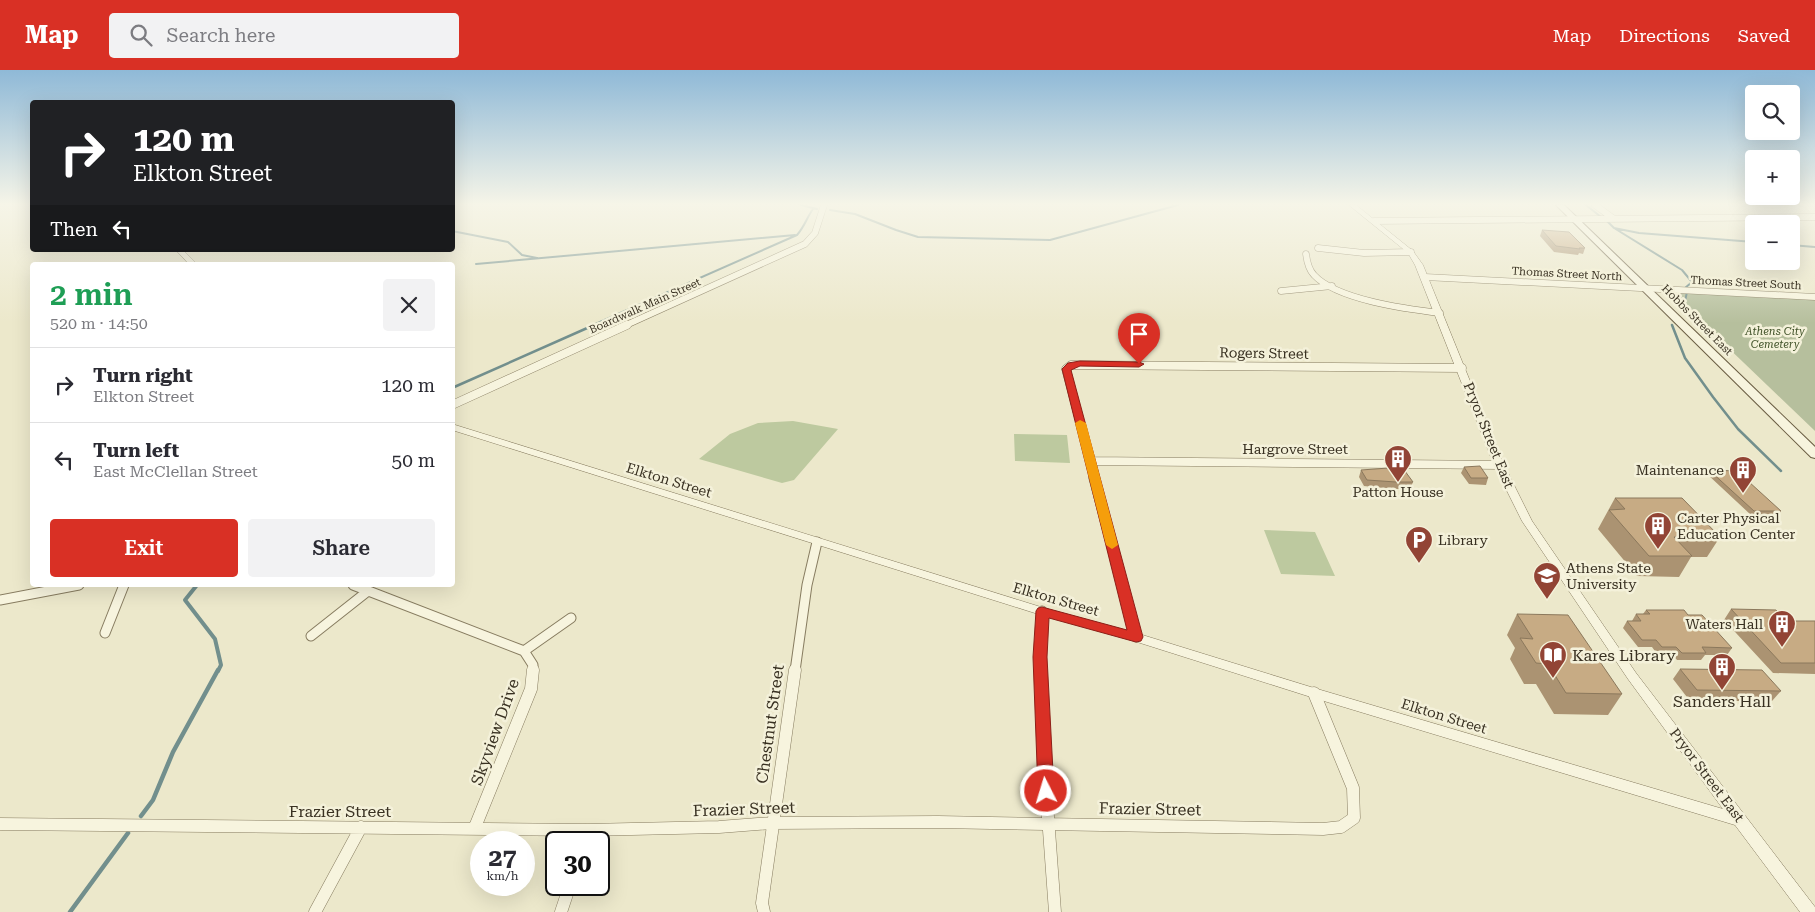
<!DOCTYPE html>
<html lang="en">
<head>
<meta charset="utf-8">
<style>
  body { margin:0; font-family:"Roboto Serif",serif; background:#f2f2f3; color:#2b2b33; height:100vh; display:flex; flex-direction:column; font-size:19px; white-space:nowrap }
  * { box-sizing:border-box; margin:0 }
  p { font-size:16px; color:#7c7c81 }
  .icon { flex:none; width:28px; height:28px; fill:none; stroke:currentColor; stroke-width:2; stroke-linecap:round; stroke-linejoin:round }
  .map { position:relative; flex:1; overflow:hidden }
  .side { position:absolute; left:30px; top:192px; width:425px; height:325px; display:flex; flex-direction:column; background:#fff; border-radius:5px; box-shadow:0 5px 20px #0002 }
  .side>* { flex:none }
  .hud { position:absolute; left:30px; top:30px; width:425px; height:152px; border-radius:5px; box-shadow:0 5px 20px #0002; background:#202124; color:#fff; overflow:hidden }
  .fabs { position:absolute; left:1745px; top:15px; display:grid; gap:10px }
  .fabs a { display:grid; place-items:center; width:55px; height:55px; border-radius:5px; background:#fff; box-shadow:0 5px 20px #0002; font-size:25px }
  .speed { position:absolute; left:470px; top:761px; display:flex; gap:10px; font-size:25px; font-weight:700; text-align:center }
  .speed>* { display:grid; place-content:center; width:65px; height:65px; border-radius:50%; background:#fff; box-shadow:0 5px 20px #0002; line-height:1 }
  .speed small { font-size:12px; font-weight:400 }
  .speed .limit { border:2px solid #111; border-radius:8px; background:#fff; color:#111 }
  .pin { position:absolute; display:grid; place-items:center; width:42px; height:42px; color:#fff; margin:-51px -21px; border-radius:50% 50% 50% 0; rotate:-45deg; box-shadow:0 0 5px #0007 }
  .pin .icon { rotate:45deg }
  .me { position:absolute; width:55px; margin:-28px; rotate:355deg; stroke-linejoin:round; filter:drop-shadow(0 0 4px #0008) }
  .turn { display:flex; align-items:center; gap:18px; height:105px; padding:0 20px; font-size:22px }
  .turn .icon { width:65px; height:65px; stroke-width:2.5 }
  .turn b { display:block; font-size:35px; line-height:42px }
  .then { display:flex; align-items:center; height:48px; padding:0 20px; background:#0003; gap:10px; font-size:19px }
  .round { display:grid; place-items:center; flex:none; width:52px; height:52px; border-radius:5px; background:#f2f2f3 }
  .headline { display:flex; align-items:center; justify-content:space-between; height:85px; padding:0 20px }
  h1 { font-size:30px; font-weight:600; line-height:38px; color:#1e9e55 }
  .action { display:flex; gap:10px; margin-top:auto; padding:10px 20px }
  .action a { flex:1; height:58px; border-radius:5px; background:#d93025; color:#fff; font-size:20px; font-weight:600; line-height:58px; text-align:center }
  .action a+a { background:#f2f2f3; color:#2b2b33 }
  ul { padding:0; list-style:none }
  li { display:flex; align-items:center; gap:15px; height:75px; padding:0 20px; border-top:1px solid #e1e1e2 }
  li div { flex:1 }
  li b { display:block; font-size:19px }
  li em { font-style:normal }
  header { display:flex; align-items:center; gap:30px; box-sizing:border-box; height:70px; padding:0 25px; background:#d93025; color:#fff }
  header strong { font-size:24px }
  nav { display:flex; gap:28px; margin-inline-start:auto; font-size:18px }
  .search { width:350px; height:45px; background:#f2f2f3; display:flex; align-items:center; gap:12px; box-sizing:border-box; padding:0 18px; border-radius:5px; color:#7c7c81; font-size:19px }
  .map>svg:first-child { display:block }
  .green { fill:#bdc99f }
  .cemetery { fill:#b6bf9d }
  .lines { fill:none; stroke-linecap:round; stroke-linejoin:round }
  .stream-far3 { stroke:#728f8d; stroke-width:2 }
  .stream-far2 { stroke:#728f8d; stroke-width:2.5 }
  .stream-far1 { stroke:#728f8d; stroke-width:4 }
  .stream { stroke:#728f8d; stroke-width:4.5 }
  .minor-far3-casing { stroke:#877c60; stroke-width:7 }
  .minor-far2-casing { stroke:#877c60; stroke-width:9 }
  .minor-far1-casing { stroke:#877c60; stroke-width:11 }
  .minor-casing { stroke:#877c60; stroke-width:13 }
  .tertiary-casing { stroke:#877c60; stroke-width:1 }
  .secondary-casing { stroke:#6a5d43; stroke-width:2 }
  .minor-far3 { stroke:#f7f4de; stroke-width:6 }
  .minor-far2 { stroke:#f7f4de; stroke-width:8 }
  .minor-far1 { stroke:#f7f4de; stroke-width:9 }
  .minor { stroke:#f7f4de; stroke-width:12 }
  .tertiary { fill:#f7f4de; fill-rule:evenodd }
  .secondary { fill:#f7f4de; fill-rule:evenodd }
  .wall { fill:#ab9372 }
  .building { fill:#c7ab84; stroke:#8b785c }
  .route { fill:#d93025; stroke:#8d1f18 }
  .slow { fill:#f59e0b }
  .labels { text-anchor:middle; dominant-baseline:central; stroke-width:5; stroke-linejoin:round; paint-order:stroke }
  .far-street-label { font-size:11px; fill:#393122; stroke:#f4f1da }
  .far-park-label { font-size:11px; font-style:italic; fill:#43542b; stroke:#f4f1da }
  .street-label { font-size:14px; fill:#393122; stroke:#f4f1da }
  .poi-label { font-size:14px; fill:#393122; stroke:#f4f1da; text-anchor:start }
  .near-poi-label { font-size:16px; fill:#393122; stroke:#f4f1da; text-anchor:start }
  .near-street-label { font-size:16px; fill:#393122; stroke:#f4f1da }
</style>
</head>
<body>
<header>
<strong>Map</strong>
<div class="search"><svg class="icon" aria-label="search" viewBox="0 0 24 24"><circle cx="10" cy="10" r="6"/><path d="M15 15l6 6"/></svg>Search here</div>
<nav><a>Map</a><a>Directions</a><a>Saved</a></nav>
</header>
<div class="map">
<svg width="1815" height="842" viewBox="0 0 1815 842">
  <rect width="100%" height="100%" fill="#ece8cb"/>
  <path class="green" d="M793,351L838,359L794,410L782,413L699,389L730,364L758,353Z
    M1014,364L1067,365L1070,393L1015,391Z
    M1264,460L1315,462L1335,506L1281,504Z"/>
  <path class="cemetery" d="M1670,222L1815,229V361L1814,360Z"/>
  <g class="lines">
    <path class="stream-far3" d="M801,135L817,139
      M1586,135L1601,147
      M830,140L855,144L896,160L918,167L1050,170L1178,135
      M1606,150L1614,158L1682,200L1692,212L1685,218
      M1614,158L1639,163L1754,172
      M452,161L508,172L522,185L537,188
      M1791,175L1815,177
      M476,194L795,165
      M1681,235L1685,231L1687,222
      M591,256L797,165C805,156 807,147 813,139"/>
    <path class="stream-far2" d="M1672,255L1685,288L1713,327L1738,359L1781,401
      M452,318L594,255"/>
    <path class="stream-far1" d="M197,515L185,530L215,569L221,595L218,601"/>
    <path class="stream" d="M141,746L153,730L173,682L218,600
      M70,842L128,763"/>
    <defs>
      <path id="minor-far3" d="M1595,135L1614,149
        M1374,151L1815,147
        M1318,178L1364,183L1411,182
        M1306,184C1307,192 1309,200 1314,205C1337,230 1407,239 1440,243
        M1425,207L1815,227
        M1281,221L1332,216
        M624,256L805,174L815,163L824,135"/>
      <path id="minor-far2" d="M452,335L627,255
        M1090,391L1499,395
        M1095,409L1066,299L1071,295L1462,298"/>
      <path id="minor-far1" d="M1094,408L1136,567
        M353,515L524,581L533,595V601
        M0,530L79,515
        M105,563L124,515
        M311,566L368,521
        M524,581L571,548
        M795,601L807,515L817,472
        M1041,601L1042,541"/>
      <path id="minor" d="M1041,600L1044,692L1055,842
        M0,754L588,760L719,757L772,753L938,752L1323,759L1341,757L1354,748L1353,718L1314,623
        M475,757L531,619L533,600
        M584,772L588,760
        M315,842L361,757
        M561,842L570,815
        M764,842L762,833L795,600"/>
      <path id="tertiary" d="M1349,135H1356L1413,181L1423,195L1504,395L1532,451L1636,603L1815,837V842H1800L1735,755L1314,628L1134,571L1038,544L452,360V354L1044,538L1136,563L1314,618L1723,739L1628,609L1522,451L1494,395L1415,195L1408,183Z
        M176,180H183L198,195H190Z"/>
      <path id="secondary" d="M1556,135H1564L1815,377V388L1811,387Z"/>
    </defs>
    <use href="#minor-far3" class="minor-far3-casing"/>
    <use href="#minor-far2" class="minor-far2-casing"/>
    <use href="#minor-far1" class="minor-far1-casing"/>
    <use href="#minor" class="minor-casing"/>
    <use href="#tertiary" class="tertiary-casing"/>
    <use href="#secondary" class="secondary-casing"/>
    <use href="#minor-far3" class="minor-far3"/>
    <use href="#minor-far2" class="minor-far2"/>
    <use href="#minor-far1" class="minor-far1"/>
    <use href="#minor" class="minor"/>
    <use href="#tertiary" class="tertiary"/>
    <use href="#secondary" class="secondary"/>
  </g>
  <path class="wall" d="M1542,160L1585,178L1583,184L1579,183L1578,185L1554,182L1540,166Z
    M1464,397L1488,408L1486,415L1469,414L1461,403Z
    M1361,400L1413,412L1410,419H1394L1364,416L1359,407Z
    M1709,400L1781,441L1779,445H1751L1707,404Z
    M1615,428L1720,467L1707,487H1691L1679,507L1637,506L1598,459Z
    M1731,539L1787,551H1815V604L1773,603L1724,550Z
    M1646,540L1688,545L1732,578L1727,585H1705L1701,590H1677L1672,584H1657L1652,577H1638L1623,558L1627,551H1632L1636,544H1643Z
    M1517,544L1622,624L1608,645L1554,644L1536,614H1524L1510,589L1515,578L1507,565Z
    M1680,599L1781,621L1772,631H1690L1673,609Z"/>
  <path class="building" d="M1542,160L1569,162L1585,178H1579L1580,179L1556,176Z
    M1480,396L1488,408H1471L1464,397Z
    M1402,397L1413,412H1396L1367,410L1361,400Z
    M1709,400L1737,401L1781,441H1754Z
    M1615,428H1682L1720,467H1674L1692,486H1649L1609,440L1625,439Z
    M1731,539L1776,540L1787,551H1815V593H1781Z
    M1646,540H1684L1688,545H1702L1732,578L1702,577L1706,583H1682L1676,577H1662L1656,570H1642L1627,551H1641L1636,544H1650Z
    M1517,544L1568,545L1622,624L1566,623L1548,594L1536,593L1520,568L1533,569Z
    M1680,599L1762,600L1781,621L1697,620Z"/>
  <linearGradient id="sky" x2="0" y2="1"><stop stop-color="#8fb9d7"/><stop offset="0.53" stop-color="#f6f5e8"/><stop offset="1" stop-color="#f6f5e8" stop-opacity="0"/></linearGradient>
  <rect width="1815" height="253" fill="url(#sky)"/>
  <path class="route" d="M1080,291L1139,292L1144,294L1139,297L1080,296L1071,300L1143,567L1141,571L1136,572L1049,548L1047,587L1054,721L1051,726L1046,728L1040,726L1038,721L1033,587L1036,541L1038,538L1042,537L1127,560L1062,299L1068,293Z"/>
  <path class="slow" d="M1080,350L1086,353L1118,475L1112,479L1106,475L1075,353Z"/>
  <defs>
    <symbol id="building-pin" viewBox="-11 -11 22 30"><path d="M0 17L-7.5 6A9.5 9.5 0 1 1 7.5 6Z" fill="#924435" stroke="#f4f1da"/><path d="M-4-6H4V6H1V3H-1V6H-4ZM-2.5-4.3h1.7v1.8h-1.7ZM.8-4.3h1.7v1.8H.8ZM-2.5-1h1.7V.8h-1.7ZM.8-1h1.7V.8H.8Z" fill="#fff"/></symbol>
    <symbol id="parking-pin" viewBox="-11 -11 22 30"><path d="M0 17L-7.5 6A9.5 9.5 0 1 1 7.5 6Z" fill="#924435" stroke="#f4f1da"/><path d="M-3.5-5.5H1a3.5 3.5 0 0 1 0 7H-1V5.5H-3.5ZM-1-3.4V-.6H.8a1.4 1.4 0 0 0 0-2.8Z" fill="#fff"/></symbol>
    <symbol id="university-pin" viewBox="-11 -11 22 30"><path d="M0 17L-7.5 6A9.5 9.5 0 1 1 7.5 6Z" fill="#924435" stroke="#f4f1da"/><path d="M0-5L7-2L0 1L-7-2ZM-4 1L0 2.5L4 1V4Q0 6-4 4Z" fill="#fff"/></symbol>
    <symbol id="library-pin" viewBox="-11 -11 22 30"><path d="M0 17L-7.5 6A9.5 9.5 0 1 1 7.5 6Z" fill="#924435" stroke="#f4f1da"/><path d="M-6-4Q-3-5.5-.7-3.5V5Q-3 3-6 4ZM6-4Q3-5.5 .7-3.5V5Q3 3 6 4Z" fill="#fff"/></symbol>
  </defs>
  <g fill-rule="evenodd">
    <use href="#building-pin" x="1382" y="373" width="32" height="43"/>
    <use href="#building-pin" x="1727" y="384" width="32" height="43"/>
    <use href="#building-pin" x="1642" y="440" width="32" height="43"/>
    <use href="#parking-pin" x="1403" y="454" width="32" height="43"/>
    <use href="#university-pin" x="1531" y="490" width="32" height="43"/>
    <use href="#building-pin" x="1766" y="538" width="32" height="43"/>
    <use href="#library-pin" x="1537" y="569" width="32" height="43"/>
    <use href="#building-pin" x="1706" y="581" width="32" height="43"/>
  </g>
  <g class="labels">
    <g class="far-street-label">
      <text transform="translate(1567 204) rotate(3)">Thomas Street North</text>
      <text transform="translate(1746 213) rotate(3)">Thomas Street South</text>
      <text transform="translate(645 236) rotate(-24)">Boardwalk Main Street</text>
      <text transform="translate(1697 250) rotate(45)">Hobbs Street East</text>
    </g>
    <g class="far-park-label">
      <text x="1775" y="261">Athens City<tspan x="1775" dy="13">Cemetery</tspan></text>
    </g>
    <g class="street-label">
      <text transform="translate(1264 283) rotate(1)">Rogers Street</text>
      <text transform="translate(1489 365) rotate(68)">Pryor Street East</text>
      <text x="1295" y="379">Hargrove Street</text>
      <text transform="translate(669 410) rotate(17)">Elkton Street</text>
      <text transform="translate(1056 529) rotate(16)">Elkton Street</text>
      <text transform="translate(1444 646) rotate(17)">Elkton Street</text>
      <text transform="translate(1707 705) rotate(53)">Pryor Street East</text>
    </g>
    <g class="poi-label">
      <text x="1724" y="400" text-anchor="end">Maintenance</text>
      <text x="1398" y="422" text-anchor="middle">Patton House</text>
      <text x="1677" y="448">Carter Physical<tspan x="1677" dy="16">Education Center</tspan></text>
      <text x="1438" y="470">Library</text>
      <text x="1566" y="498">Athens State<tspan x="1566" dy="16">University</tspan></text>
      <text x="1763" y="554" text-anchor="end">Waters Hall</text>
    </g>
    <g class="near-poi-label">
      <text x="1572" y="585">Kares Library</text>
      <text x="1722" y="631" text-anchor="middle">Sanders Hall</text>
    </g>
    <g class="near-street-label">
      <text transform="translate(770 654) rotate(-82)">Chestnut Street</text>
      <text transform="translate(495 662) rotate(-70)">Skyview Drive</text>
      <text transform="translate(744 739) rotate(-2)">Frazier Street</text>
      <text transform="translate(1150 739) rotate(1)">Frazier Street</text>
      <text x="340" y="741">Frazier Street</text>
    </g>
  </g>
</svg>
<div class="fabs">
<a><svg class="icon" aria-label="search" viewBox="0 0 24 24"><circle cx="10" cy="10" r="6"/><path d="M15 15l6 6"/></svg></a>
<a>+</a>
<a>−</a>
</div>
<div class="speed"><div>27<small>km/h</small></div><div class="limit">30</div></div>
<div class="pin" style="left:1139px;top:294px;background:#d93025"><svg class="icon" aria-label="arrive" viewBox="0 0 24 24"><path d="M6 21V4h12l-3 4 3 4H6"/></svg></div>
<svg class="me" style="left:1046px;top:721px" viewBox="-20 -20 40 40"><circle r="17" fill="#d93025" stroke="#fff" stroke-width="3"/><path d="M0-11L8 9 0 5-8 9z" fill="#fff"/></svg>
<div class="hud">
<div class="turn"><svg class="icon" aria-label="right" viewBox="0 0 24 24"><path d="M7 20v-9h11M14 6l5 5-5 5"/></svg><div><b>120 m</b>Elkton Street</div></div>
<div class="then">Then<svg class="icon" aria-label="left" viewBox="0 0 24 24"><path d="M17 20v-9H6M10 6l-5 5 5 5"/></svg></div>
</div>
<section class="side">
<div class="headline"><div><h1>2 min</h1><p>520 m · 14:50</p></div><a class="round"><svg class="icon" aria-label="close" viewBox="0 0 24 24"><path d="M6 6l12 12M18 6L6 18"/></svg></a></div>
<ul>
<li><svg class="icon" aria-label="right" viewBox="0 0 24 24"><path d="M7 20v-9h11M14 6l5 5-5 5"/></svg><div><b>Turn right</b><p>Elkton Street</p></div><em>120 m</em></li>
<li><svg class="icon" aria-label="left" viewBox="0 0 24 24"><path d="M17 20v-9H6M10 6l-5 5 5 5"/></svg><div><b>Turn left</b><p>East McClellan Street</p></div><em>50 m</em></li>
</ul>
<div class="action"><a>Exit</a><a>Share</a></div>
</section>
</div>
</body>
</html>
